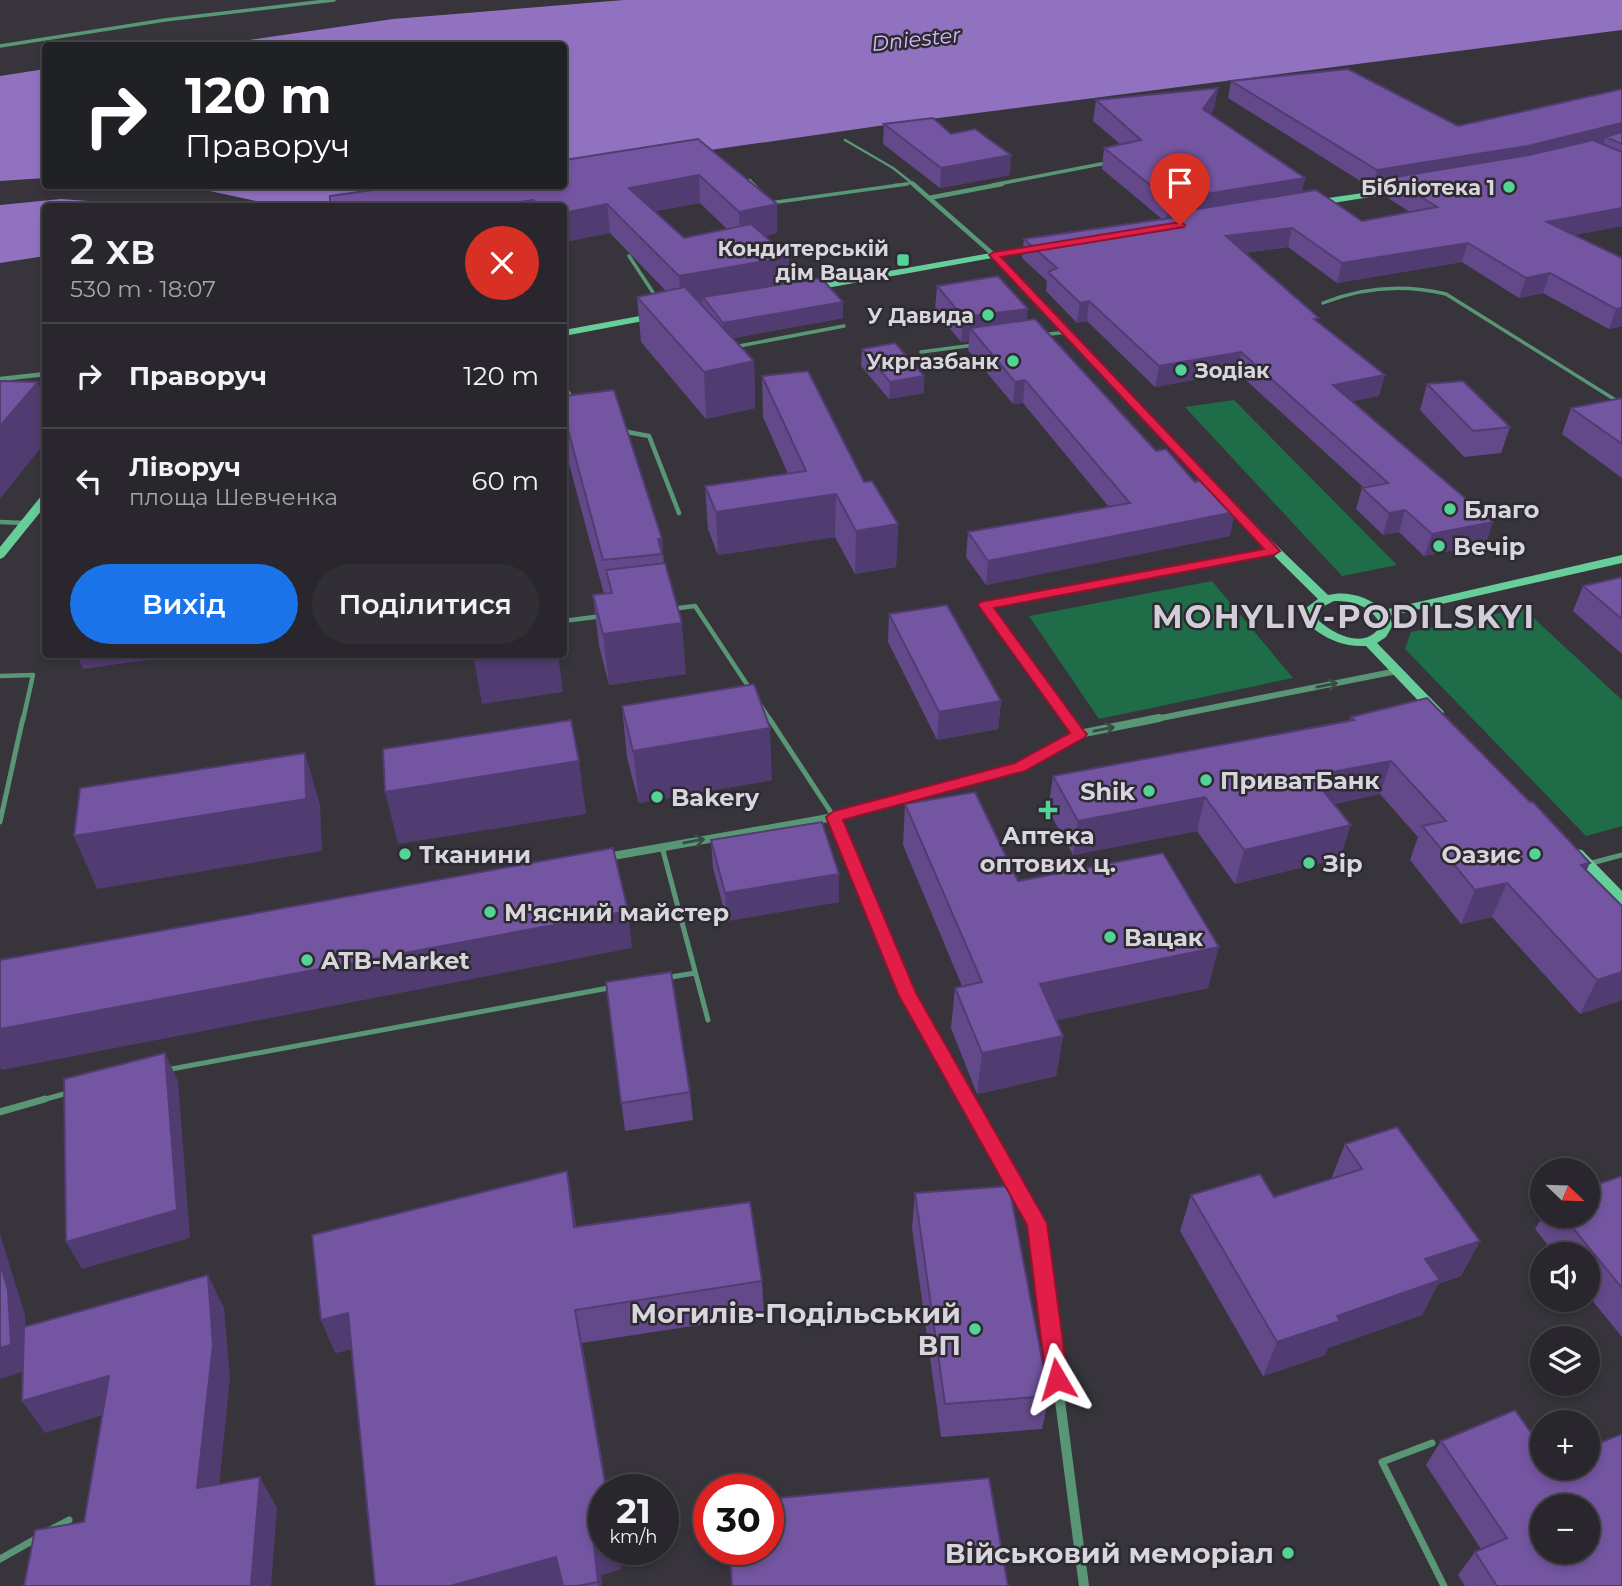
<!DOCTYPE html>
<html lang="uk">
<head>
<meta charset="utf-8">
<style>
  body { margin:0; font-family:Montserrat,sans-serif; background:#312f35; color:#f1f3f6; height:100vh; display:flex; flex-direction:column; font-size:26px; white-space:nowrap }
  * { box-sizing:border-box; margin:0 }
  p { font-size:23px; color:#a5a5aa }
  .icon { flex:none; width:38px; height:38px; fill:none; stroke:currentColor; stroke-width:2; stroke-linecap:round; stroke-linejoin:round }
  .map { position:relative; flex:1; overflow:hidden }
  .side { position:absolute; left:42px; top:203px; width:525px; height:455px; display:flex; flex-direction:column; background:#29272d; border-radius:7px; box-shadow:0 4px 10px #0003,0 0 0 2px #454449 }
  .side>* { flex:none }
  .banner { position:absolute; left:42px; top:42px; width:525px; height:147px; border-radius:7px; box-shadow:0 4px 10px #0003,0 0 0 2px #454449; background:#202124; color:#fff; overflow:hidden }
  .needle { width:46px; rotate:113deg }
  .controls { position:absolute; left:1530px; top:1158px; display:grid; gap:14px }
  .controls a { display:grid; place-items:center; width:70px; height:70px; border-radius:50%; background:#29272d; box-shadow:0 4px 10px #0003,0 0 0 2px #454449; font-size:35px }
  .speed { position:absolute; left:588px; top:1474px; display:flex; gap:14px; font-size:35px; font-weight:700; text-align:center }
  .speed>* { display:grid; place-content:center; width:91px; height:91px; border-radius:50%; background:#29272d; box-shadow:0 4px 10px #0003,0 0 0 2px #454449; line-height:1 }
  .speed small { font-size:18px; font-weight:400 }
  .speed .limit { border:10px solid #d22; background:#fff; color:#111 }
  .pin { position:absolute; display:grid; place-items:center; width:60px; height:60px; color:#fff; margin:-72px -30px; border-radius:50% 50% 50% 0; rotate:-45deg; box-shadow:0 0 7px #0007 }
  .pin .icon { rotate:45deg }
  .me { position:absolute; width:77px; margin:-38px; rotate:353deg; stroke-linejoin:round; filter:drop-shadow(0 0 5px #0008) }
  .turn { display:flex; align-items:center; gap:24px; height:147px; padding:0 28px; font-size:32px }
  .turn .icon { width:91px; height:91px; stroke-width:2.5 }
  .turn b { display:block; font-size:49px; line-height:60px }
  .round { display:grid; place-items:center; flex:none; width:74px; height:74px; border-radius:37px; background:#312f35 }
  .summary { display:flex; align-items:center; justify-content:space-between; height:119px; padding:0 28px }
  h1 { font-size:42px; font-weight:600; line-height:52px }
  .button { display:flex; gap:14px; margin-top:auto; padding:14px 28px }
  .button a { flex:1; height:80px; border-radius:42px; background:#1a73e8; color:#fff; font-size:28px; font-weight:600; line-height:80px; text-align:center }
  .button a+a { background:#312f35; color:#f1f3f6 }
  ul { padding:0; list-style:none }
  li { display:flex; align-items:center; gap:21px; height:105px; padding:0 28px; border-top:2px solid #454449 }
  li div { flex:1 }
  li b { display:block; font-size:26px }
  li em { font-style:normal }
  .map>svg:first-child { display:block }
  .green { fill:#1e6c48 }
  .water { fill:#9172c1 }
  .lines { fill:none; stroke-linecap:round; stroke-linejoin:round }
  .service-far4 { stroke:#599675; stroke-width:2.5 }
  .service-far3 { stroke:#599675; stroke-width:3.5 }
  .service-far2 { stroke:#599675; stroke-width:4.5 }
  .service-far1 { stroke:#599675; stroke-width:5 }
  .service { stroke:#599675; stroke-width:7 }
  .minor-far4 { stroke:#599675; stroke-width:3.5 }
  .minor-far3 { stroke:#599675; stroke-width:4.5 }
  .minor-far2 { stroke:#599675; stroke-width:6 }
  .minor-far1 { stroke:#599675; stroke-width:8 }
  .minor { stroke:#599675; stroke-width:10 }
  .secondary { fill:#67cd99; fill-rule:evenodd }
  .wall { fill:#64498a; fill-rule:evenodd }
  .shaded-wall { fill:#513c71 }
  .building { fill:#7455a1; stroke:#513c71; stroke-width:2; fill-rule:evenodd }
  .oneway { stroke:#3a4a46 }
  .route { fill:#e11d48; stroke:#92132f; stroke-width:2 }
  .poi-dot { fill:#53d396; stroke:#2d2a32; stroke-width:2.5 }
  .labels { text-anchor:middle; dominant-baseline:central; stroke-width:5; stroke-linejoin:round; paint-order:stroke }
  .far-water-label { font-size:21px; font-style:italic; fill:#d3bcfb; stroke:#2d2a32 }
  .far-poi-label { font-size:21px; font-weight:bold; fill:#d8d6dc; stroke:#2d2a32; text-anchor:end }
  .poi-label { font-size:24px; font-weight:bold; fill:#d8d6dc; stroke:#2d2a32; text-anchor:start }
  .near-poi-label { font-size:28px; font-weight:bold; fill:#d8d6dc; stroke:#2d2a32; text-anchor:end }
  .district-label { font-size:32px; font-weight:bold; letter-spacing:2px; fill:#d2ced9; stroke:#2d2a32 }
</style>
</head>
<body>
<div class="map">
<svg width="1622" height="1586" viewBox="0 0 1622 1586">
  <rect width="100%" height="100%" fill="#37343c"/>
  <path class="green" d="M1234,400L1397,565L1342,576L1185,407Z
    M1212,581L1293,678L1099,719L1029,616Z
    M1523,608L1622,700V826L1586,836L1405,649L1411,632Z"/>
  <path class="water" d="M624,0H1622V30L892,124L564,171V46H207L393,19Z
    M45,69V178L0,181V76Z
    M187,186H470L334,206H279Z
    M61,199L157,206H46L45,256L0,263V205Z"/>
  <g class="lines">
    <path class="service-far4" d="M845,140L893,168L912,183
      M750,180L754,185
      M895,185L912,183"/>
    <path class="service-far3" d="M753,184L759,191
      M770,203L907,184
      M629,256L656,297
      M1323,303C1363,287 1404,284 1446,294L1622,404
      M1042,335L1067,332
      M734,347L844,326
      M921,352L974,345
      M564,385L573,400"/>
    <path class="service-far2" d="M622,431L649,436L679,513
      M0,522L25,523
      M671,609L695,606L750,689
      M564,621L602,616
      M0,676L33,675L23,720
      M761,706L770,720"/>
    <path class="service-far1" d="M769,718L834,817L908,994L968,1101
      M0,822L23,718
      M662,847L708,1020
      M1588,864L1622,855
      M665,978L695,973
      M166,1070L614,987
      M39,1101L71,1092"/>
    <path class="service" d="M967,1099L1037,1223
      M0,1112L45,1099
      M1432,1443L1382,1462L1444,1586
      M50,1530L69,1520
      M0,1559L39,1537"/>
    <path class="minor-far4" d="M0,46L165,20L334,0
      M912,183L915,185
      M993,185L1106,163"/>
    <path class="minor-far3" d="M913,184L994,255
      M929,198L1002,184
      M0,379L46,374"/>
    <path class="minor-far2" d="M1069,720L985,605L1274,551
      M1151,720L1397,671"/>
    <path class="minor-far1" d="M1067,718L1079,734
      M607,857L834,817L1020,767L1079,734L1159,718"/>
    <path class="minor" d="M1037,1223L1084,1586"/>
    <path class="secondary" d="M1405,187L1409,189L1408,191L1314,206L1310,203L1314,200Z
      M1042,244L1045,245V249L1001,257L1250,520L1328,595C1347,590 1369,597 1384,610L1622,555V563L1389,616L1393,625L1386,637L1377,643L1444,712L1442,715H1432L1366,646C1344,647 1325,639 1309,625L1306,608L1318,599L1242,524L992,258L810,291L805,288L810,285ZM1334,601C1354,601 1371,606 1381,625C1367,650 1336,636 1319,621L1318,609Z
      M656,313L661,316L659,318L564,336V330Z
      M46,494V505L4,557L0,559V547L42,495Z
      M1577,849L1582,850L1622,891V905L1617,904L1572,858L1570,854L1572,850Z"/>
  </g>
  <path class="wall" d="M1231,81L1458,126L1622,89V226L1574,235L1622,258V326L1609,329L1543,293L1519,298L1462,262L1337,283L1288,247L1244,253L1318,322L1379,396L1352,401L1486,544L1424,556L1399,532L1383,535L1356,509L1362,488L1363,487L1237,372L1155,387L1087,321L1077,323L1046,291L1047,281L1022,258L1024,239L1162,219L1102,169L1104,148L1120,144L1093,121L1096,100L1218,88L1214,108L1210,114L1305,178L1302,192L1362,221L1410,212L1385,196L1388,186L1373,189L1228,98Z
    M884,124L951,134L1010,175L940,188L883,144Z
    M698,139L777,204V233L765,236L789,283L843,302V318L733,338L754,361L755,408L706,419L641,342L637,297L666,291L610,233L564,242V206H306ZM700,203L727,229L684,238L655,211Z
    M937,286L1027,320L1230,536L986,585L966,557L968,532L1109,507L1023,403L1013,404L968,350L969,341L961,342L935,310Z
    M862,349L924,393L889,399L861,366Z
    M762,376L864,482L898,524L896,567L855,574L835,537L718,555L708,529L705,486L788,474L763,417Z
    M1427,384L1510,427L1501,453L1464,457L1420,410Z
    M564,396L662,539L664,563L686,674L609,685L599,646L593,595L604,594L564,445Z
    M1622,398V478L1562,434L1571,408Z
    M1622,577V654L1573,611L1583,586Z
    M889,614L1001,701L998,729L937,740L888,642Z
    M622,706L772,780L639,803L627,758Z
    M1351,717L1586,871L1622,1000L1580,1014L1492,917L1461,924L1410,860L1418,837L1380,794L1334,804L1340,858L1235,884L1197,831L1073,855L1048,810L1053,776L1349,721Z
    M905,804L1018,881L1208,988L1056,1020L1063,1036L1056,1076L977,1094L951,1028L955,988L962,986L903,845Z
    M711,840L839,902L727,921L713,868Z
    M606,982L690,1092L693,1120L625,1131Z
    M1345,1144L1480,1241L1461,1276L1438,1284L1422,1315L1328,1348L1325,1355L1263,1376L1180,1231L1191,1195L1274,1197L1331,1179Z
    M567,1171L576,1226L762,1281L764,1315L582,1343L607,1489H604L621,1569L601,1575L602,1586H375L352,1349L335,1353Z
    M1622,1176V1337L1587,1294V1255H1556L1535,1229L1543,1216H1587Z
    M915,1193L1049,1396L1042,1429L941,1437L912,1228Z
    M1441,1441L1622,1586H1465L1458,1575L1475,1552L1481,1549L1426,1465Z"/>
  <path class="shaded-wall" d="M1218,88L1214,108L1200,130L1203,109Z
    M1622,123V138L1606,137L1603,144L1390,178L1388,186L1373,189L1377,170Z
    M1011,155L1010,175L940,188L941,168Z
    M699,175L700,203L631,216L629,188Z
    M1305,178L1300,200L1184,216L1179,212L1178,220L1165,222L1169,200Z
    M533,200L534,206H495Z
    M607,204L610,233L564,242V213Z
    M777,204V233L740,241L739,212Z
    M1622,208V226L1541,241L1547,222Z
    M1292,228L1288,247L1223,256L1226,236Z
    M1468,243L1462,262L1337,283L1342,263Z
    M789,257V286L703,297V302L681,306L679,276Z
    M1550,273L1543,293L1519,298L1526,278Z
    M1089,301L1087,321L1077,323L1080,303Z
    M843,302V318L724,340L723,323Z
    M1622,308V326L1609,329L1616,309Z
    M1028,309L1026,333L970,328L969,341L961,342L963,317Z
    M1241,352L1237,372L1155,387L1159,366Z
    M754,361L755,408L706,419L704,372Z
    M1385,375L1379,396L1328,406L1333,385Z
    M924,376V393L889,399L890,382Z
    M1025,380L1023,403L1013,404L1015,382Z
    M38,382L46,403V441L0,499V426Z
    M836,494L835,537L718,555L716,512Z
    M1405,510L1399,532L1383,535L1389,513Z
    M1235,512L1230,536L986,585L988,561Z
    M1493,522L1486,544L1424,556L1432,534Z
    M898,524L896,567L855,574L856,531Z
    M658,539H662L666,589L662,554Z
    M682,623L686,674L609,685L603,634Z
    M77,654H148L147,660L83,669Z
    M473,654H558L563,692L482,704Z
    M1001,701L998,729L937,740L939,712Z
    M770,728L772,780L639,803L633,751Z
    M305,753L320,805L322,851L97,889L74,836Z
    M579,761L586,814L398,844L385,792Z
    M1391,761L1380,794L1302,810L1311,776Z
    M1205,797L1197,831L1073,855L1078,821Z
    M1351,825L1340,858L1235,884L1244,850Z
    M1590,863L1574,897L1581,865Z
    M839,874V902L727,921L725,893Z
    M1507,883L1492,917L1461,924L1475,890Z
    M628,911L632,948L2,1070L0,1067V1029Z
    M1219,947L1208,988L1034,1025L1040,984Z
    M1622,972V1000L1580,1014L1597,980Z
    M1063,1036L1056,1076L977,1094L982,1053Z
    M165,1053L178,1081L190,1238L82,1269L66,1242Z
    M567,1171L573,1205L581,1261L574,1227Z
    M0,1234L25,1315L28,1370L0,1379Z
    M1480,1241L1461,1276L1438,1284L1422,1315L1328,1348L1325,1355L1263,1376L1277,1342L1337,1316L1425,1259Z
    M208,1275L224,1308L230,1378L216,1518L197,1488Z
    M575,1310L582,1343L607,1489H606Z
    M348,1313L362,1346L335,1353L321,1320Z
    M109,1376L129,1407L45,1433L22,1401Z
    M260,1477L277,1508L271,1586H251Z
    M604,1543V1549H618L621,1569L601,1575L602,1586H598L594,1546Z
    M556,1557L564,1586H450Z"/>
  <path class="building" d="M1348,69L1458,126L1622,89V123L1528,146L1377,170L1231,81Z
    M1218,88L1203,109L1305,178L1169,200L1104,148L1141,140L1096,100Z
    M933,118L951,134L975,129L1011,155L941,168L884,124Z
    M1622,132V144L1606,137Z
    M698,139L777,204L739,212L699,175L629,188L684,238L751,224L789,257L679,276L607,204L564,213V206H540L533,200L495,206H306L330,202V196L400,186H564V160Z
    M1593,140L1622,152V208L1547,222L1622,258V308L1616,309L1550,273L1526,278L1468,243L1342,263L1292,228L1226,236L1319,318L1314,319L1385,375L1333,385L1493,522L1432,534L1405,510L1389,513L1362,488L1388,483L1241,352L1159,366L1089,301L1080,303L1048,272L1057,268L1024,239L1184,216L1179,212L1316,190L1362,221L1437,207L1390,178L1529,155Z
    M998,276L1028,309L963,317L937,286Z
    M821,278L843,302L723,323L703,297Z
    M685,287L754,361L704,372L637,297Z
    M1035,319L1156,451L1166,449L1195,482L1202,480L1235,512L988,561L968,532L1130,503L1025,380L1015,382L970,328Z
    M895,343L924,376L890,382L862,349Z
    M808,371L864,482L872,481L898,524L856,531L836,494L716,512L705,486L806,471L762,376Z
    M0,381L38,382L0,426Z
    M1463,381L1510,427L1473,431L1427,384Z
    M614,390L662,539H658L662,554L603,560L564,415V396Z
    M1622,398V444L1571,408Z
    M665,563L682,623L603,634L593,595L612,593L606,570Z
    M1622,577V619L1583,586Z
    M947,605L1001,701L939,712L889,614Z
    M754,684L770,728L633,751L622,706Z
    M1427,698L1530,802H1533L1590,863L1581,865L1622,906V972L1597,980L1507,883L1475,890L1422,826L1446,821L1391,761L1311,776L1351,825L1244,850L1205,797L1078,821L1053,776L1354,720L1351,717Z
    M571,720L579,761L385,792L383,749Z
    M305,753L306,799L74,836L80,788Z
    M975,792L1018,881L1163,853L1219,947L1040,984L1063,1036L982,1053L955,988L982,982L905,804Z
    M822,822L839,874L725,893L711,840Z
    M613,848L628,911L0,1029V960Z
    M671,972L690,1092L621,1103L606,982Z
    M165,1053L177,1210L66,1242L64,1079Z
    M1397,1127L1480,1241L1425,1259L1440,1280L1337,1316L1340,1321L1277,1342L1191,1195L1260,1174L1274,1197L1362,1169L1345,1144Z
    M567,1171L574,1227L750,1202L762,1281L575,1310L606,1489H604V1543L594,1546L598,1582L577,1586H563L556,1557L450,1586H375L348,1313L321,1320L312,1235Z
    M1622,1176V1288L1563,1216H1587V1188Z
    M1009,1186L1049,1396L945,1404L915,1193Z
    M0,1263L8,1290L11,1345L0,1348Z
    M208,1275L213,1345L197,1488L260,1477L251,1586H24L35,1530L84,1522L109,1376L22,1401L24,1327Z
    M1515,1410L1542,1448V1468H1587V1448L1622,1434V1586H1497L1475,1552L1507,1538L1441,1441ZM1542,1507H1587V1552H1542Z
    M989,1478L1008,1586H732L730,1549H768V1499Z"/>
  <defs><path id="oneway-shaft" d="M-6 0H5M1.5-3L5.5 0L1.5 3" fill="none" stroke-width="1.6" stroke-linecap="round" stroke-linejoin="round" transform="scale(1.75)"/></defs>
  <g class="oneway">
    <use href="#oneway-shaft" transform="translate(1327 685) rotate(-11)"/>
    <use href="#oneway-shaft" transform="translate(1104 729) rotate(-11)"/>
    <use href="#oneway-shaft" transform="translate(694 841) rotate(-10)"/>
  </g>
  <path class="route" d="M1180,222L1185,225L1184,227L1001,257L1280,551L1274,555L994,608L1084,731L1087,734L1084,738L1025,771L843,820L916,993L1047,1223L1068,1379L1065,1386L1057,1389L1049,1386L1046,1379L1027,1225L898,994L826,817L834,811L1015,763L1070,733L978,605L980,602L1264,549L989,255L994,252Z"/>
  <g class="poi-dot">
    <circle cx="1509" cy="187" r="7"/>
    <rect x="896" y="253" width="14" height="14" rx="3.5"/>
    <circle cx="988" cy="315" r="7"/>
    <circle cx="1013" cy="361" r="7"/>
    <circle cx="1181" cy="370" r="7"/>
    <circle cx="1450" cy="509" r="7"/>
    <circle cx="1439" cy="546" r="7"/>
    <circle cx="1206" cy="780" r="7"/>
    <circle cx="1149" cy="791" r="7"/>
    <circle cx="657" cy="797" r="7"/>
    <path d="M1044.5 799.5h7v7h7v7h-7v7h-7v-7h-7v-7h7z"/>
    <circle cx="405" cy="854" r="7"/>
    <circle cx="1535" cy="854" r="7"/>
    <circle cx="1309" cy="863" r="7"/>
    <circle cx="490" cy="912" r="7"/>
    <circle cx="1110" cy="937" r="7"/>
    <circle cx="307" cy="960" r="7"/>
    <circle cx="975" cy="1329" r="7"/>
    <circle cx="1288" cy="1553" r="7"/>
  </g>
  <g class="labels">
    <g class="far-water-label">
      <text transform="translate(916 39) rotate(-6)">Dniester</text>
    </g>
    <g class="far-poi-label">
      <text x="1495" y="187">Бібліотека 1</text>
      <text x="889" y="248">Кондитерській<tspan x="889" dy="24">дім Вацак</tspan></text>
      <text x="974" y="315">У Давида</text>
      <text x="999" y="361">Укргазбанк</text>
      <text x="1195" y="370" text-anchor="start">Зодіак</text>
    </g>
    <g class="poi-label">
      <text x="1464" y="509">Благо</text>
      <text x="1453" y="546">Вечір</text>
      <text x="1220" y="780">ПриватБанк</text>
      <text x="1135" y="791" text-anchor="end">Shik</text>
      <text x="671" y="797">Bakery</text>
      <text x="1048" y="835" text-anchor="middle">Аптека<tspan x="1048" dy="28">оптових ц.</tspan></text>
      <text x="419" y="854">Тканини</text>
      <text x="1521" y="854" text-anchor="end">Оазис</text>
      <text x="1323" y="863">Зір</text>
      <text x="504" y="912">М'ясний майстер</text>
      <text x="1124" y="937">Вацак</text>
      <text x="321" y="960">ATB-Market</text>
    </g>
    <g class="near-poi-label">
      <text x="961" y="1313">Могилів-Подільський<tspan x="961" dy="32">ВП</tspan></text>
      <text x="1274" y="1553">Військовий меморіал</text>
    </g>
    <g class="district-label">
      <text x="1344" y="616">MOHYLIV-PODILSKYI</text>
    </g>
  </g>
</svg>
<div class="controls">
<a><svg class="needle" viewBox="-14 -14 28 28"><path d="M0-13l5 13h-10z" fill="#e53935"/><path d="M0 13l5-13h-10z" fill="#a5a5aa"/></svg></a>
<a><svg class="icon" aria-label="sound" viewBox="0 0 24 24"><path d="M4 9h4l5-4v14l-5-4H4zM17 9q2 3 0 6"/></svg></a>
<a><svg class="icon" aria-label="layers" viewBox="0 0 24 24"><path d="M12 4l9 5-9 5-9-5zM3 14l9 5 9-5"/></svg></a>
<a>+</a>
<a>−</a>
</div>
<div class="speed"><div>21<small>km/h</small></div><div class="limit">30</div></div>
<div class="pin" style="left:1180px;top:225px;background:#d93025"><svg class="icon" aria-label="arrive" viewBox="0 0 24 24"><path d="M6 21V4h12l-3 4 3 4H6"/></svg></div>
<svg class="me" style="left:1057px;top:1379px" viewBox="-20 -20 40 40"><path d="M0-17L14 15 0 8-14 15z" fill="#e11d48" stroke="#fff" stroke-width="4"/></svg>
<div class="banner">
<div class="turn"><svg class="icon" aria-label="right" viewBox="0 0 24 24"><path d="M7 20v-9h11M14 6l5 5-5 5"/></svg><div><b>120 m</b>Праворуч</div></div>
</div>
<section class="side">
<div class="summary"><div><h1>2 хв</h1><p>530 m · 18:07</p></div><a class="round" style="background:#d93025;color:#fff"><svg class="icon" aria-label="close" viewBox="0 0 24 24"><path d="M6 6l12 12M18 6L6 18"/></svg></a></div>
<ul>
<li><svg class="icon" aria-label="right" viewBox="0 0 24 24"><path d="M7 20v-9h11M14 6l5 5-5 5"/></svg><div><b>Праворуч</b></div><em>120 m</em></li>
<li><svg class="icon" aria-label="left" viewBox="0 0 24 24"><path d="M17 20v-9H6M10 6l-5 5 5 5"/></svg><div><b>Ліворуч</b><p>площа Шевченка</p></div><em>60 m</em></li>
</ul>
<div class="button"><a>Вихід</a><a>Поділитися</a></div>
</section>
</div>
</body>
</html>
